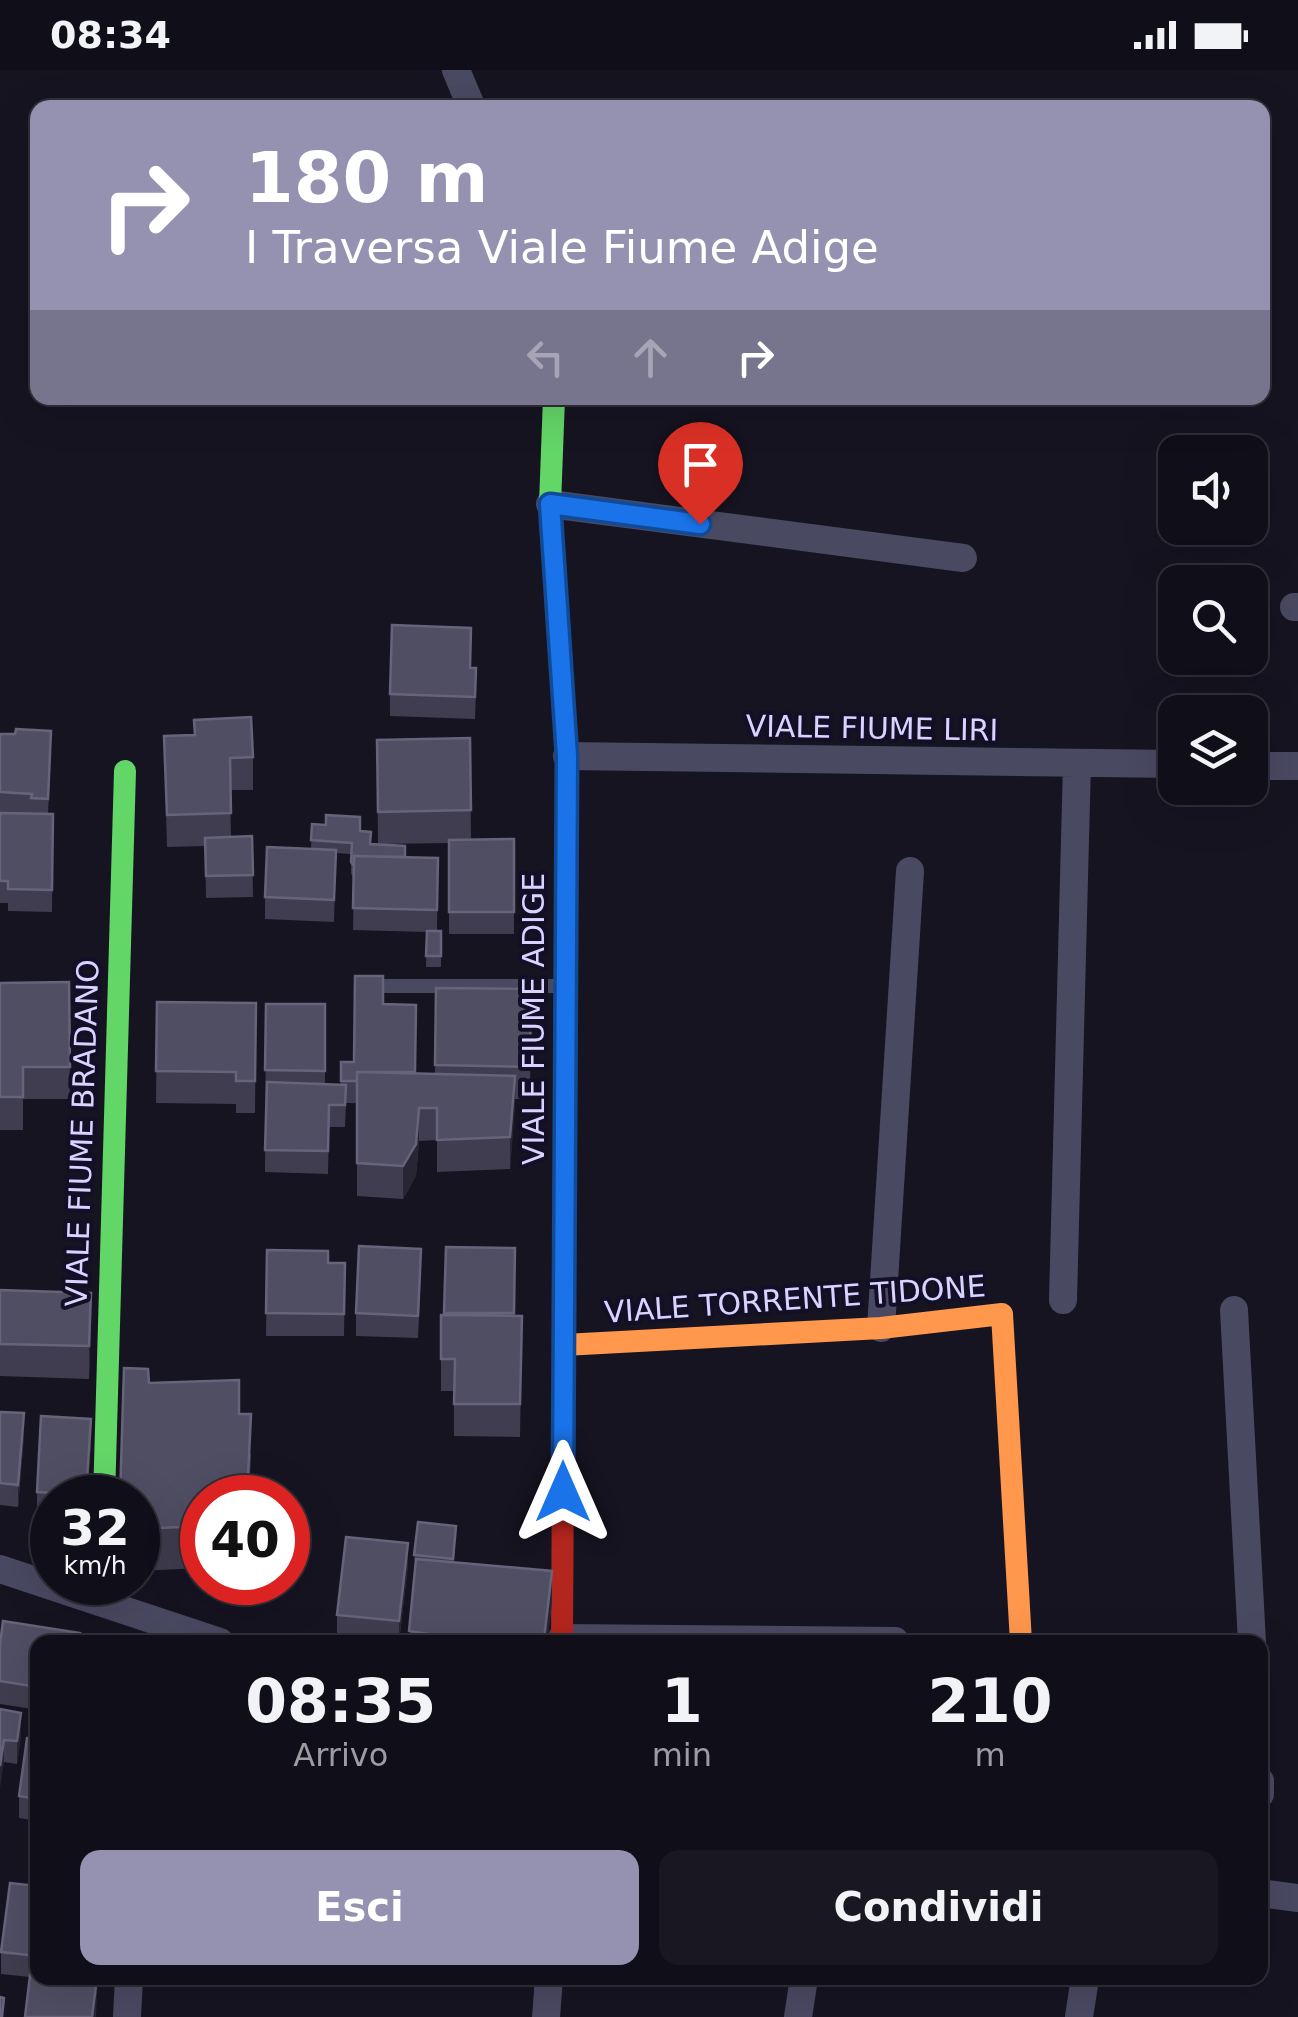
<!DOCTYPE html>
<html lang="it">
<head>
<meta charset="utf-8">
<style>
  body { margin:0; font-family:"DejaVu Sans",sans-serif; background:#191822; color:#f1f3f6; height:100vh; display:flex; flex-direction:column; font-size:38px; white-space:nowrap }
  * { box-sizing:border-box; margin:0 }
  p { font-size:32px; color:#9c9ca2 }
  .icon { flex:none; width:55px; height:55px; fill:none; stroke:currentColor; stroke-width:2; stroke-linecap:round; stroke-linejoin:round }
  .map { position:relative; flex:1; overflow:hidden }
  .sheet { position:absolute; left:30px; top:1565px; width:1238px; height:350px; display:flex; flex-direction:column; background:#100f19; border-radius:20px; box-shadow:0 10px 40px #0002,0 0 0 2px #302f38 }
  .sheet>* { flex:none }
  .banner { position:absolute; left:30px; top:30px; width:1240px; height:305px; border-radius:20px; box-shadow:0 10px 40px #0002,0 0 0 2px #302f38; background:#9591b1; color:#fff; overflow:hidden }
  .buttons { position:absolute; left:1158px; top:365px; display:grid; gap:20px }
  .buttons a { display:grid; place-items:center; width:110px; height:110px; border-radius:20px; background:#100f19; box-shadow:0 10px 40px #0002,0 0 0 2px #302f38; font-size:50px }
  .speed { position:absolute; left:30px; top:1405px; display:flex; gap:20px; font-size:50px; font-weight:700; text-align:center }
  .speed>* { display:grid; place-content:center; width:130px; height:130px; border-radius:50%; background:#100f19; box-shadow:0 10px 40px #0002,0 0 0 2px #302f38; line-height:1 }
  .speed small { font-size:25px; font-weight:400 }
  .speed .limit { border:15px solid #d22; background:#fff; color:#111 }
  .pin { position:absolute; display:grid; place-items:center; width:85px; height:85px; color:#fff; margin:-102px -42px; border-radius:50% 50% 50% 0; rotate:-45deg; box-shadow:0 0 10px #0007 }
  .pin .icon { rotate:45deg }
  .me { position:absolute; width:110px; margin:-55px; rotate:0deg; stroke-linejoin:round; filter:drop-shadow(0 0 8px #0008) }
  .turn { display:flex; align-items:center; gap:35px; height:210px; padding:0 50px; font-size:45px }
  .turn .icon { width:130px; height:130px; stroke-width:2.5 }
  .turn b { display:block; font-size:70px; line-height:85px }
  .lanes { display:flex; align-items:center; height:95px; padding:0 50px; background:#0003; justify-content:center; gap:50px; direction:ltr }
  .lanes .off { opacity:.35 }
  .eta { display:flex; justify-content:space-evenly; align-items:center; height:170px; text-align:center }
  .eta b { font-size:60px; font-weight:700; line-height:70px }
  .cta { display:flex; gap:20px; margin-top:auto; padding:20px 50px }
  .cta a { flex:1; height:115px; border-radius:20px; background:#9591b1; color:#fff; font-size:40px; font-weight:700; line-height:115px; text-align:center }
  .cta a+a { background:#191822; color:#f1f3f6 }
  .status { display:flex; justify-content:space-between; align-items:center; height:70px; padding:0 50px; background:#100f19; direction:ltr }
  .status svg { height:28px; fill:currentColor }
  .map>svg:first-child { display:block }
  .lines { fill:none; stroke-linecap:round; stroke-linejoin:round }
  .lane { stroke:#4a4962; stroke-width:14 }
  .street { stroke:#4a4962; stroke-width:28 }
  .fast { stroke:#63d668; stroke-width:22 }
  .slow { stroke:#ff974d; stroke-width:22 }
  .jam { stroke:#b3261e; stroke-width:22 }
  .wall { fill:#403d50 }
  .shaded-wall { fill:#282635 }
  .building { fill:#504e63; stroke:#66637b; stroke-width:2.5 }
  .route-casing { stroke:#114b97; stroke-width:25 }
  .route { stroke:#1a73e8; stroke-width:18 }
  .labels { text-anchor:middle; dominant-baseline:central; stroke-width:8; stroke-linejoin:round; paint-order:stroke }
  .street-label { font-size:30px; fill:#d9d4ff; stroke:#130f26 }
</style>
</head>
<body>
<div class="status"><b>08:34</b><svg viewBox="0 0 49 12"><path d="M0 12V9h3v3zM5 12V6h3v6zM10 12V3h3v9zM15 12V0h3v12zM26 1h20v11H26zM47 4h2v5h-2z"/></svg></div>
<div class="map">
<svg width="1298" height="1947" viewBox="0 0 1298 1947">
  <rect width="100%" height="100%" fill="#161421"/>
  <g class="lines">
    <path class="lane" d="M366,916H565"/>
    <path class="street" d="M456,0L472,38
      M550,434L963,488
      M1294,537H1298
      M567,686L1175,694
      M1250,696H1298
      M1063,1230L1077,693
      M1234,1240L1252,1572
      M881,1258L910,801
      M0,1499L220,1572
      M562,1568L895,1571
      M1260,1711V1724
      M1260,1823L1298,1828
      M127,1947L129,1908
      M546,1947L549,1908
      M798,1947L804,1908
      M1079,1947L1085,1908"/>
    <path class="fast" d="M554,328L550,434L567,686L564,1212
      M104,1428L125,701"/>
    <path class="slow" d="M564,1275L881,1258L1002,1244L1021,1572"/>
    <path class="jam" d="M562,1572L564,1212"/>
  </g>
  <path class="wall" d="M471,598L476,620L475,649L390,646V624Z
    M0,664L51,683L48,743L53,744L52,842L8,841V833H0Z
    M164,666L253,687V720H230L231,767L252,766L253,827L206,828L205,776L167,777Z
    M470,668L471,769H514V864H449V773L381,774L405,787L438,788L437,861H441V897H426L427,862L353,860L354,807L351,804V784L336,783L334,852L265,849V827L311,779L312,754L360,761L371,774H378L377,670Z
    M69,912L70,1029H23V1060H0V913Z
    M436,918L531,919L530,1029H515L510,1099L437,1102V1070L419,1071L416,1106L403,1129L357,1126V1033H346L345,1057H329L328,1104L265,1102L266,934H325V1014L341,1015V992H354L383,934L415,1003L435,1004Z
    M157,932L256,933L255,1043H236V1034L156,1033Z
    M446,1177L515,1178L514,1246H522L520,1367L454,1366V1321H441V1245H444Z
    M267,1180L328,1193H345L344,1266H266Z
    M421,1201L418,1268L356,1266V1243Z
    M0,1220L91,1255L89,1309L0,1306Z
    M149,1313L239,1344L251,1385L249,1428H202V1498L138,1501V1428Z
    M0,1342L24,1366L18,1437L0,1435Z
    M91,1372L87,1428H52V1445L37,1444V1422Z
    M456,1467L454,1492L552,1533L547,1572H409L416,1496L414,1485Z
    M408,1495L399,1572L337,1567V1545Z
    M3,1551L80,1563V1572H38V1640L0,1634V1574Z
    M0,1639L21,1665L17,1694L4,1692Z
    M38,1669V1751L19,1748V1726Z
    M38,1816V1908L98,1937L30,1907L1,1904V1882Z"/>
  <path class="shaded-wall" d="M515,1006V1038L510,1099V1067Z
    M419,1038V1071L416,1106L403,1129V1096Z
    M91,1223V1255L89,1309V1276Z
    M24,1343V1366L18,1437V1415Z
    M251,1344L249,1428H247Z
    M91,1349V1372L86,1428V1425Z
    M296,1471V1482L290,1512V1501Z
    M408,1473V1495L399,1572V1551Z
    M552,1501V1533L547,1572H540Z
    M21,1643V1665L17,1694V1671Z
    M4,1670V1692L0,1718V1696Z
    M98,1908L96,1947H92Z"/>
  <path class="building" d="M392,555L471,558L470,598H476L475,627L390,624Z
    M251,647L253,687L230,688L231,743L167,745L164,666L195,665L194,650Z
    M16,659L51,661L48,729L31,728L32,724L0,722V664H15Z
    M470,668L471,740L378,742L377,670Z
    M0,743L53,744L52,820L8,819V811H0Z
    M326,745L360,747V761L371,762L370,774L405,776V787L354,786V796L351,792L352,773L311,770L312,754L326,755Z
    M252,766L253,805L206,806L205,768Z
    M514,769V842H449V770Z
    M267,777L336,780L334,830L265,827Z
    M354,786L438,788L437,840L353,838Z
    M427,861H441V886H426Z
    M355,906H383V934L416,935L415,1002H357V1011H341V992H354Z
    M69,912L70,997H23V1027H0V913Z
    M436,918L531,919L530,997L435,995Z
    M157,932L256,933L255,1011H236V1002L156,1001Z
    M266,934H325V1001L265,1000Z
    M357,1002L515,1006L510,1067L437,1070V1038H419L416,1074L403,1096L357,1093Z
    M267,1012L346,1015L345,1035H329L328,1081L265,1080Z
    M359,1176L421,1179L418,1246L356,1243Z
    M446,1177L515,1178L514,1243H444Z
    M267,1180L328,1181V1193H345L344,1244L266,1243Z
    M0,1220L91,1223L89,1276L0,1274Z
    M441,1245L522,1246L520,1334H454L455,1289H441Z
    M124,1298L148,1299L149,1313L239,1310V1344H251L247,1428H202V1456L138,1459V1428H120Z
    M0,1342L24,1343L18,1415L0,1413Z
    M41,1346L91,1349L86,1425L37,1422Z
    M418,1452L456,1456L453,1489L414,1485Z
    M346,1467L408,1473L399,1551L337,1545Z
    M288,1470L296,1471L290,1501H288Z
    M416,1489L552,1501L544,1569L540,1572H448V1567L409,1561Z
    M3,1551L80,1563L78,1572H38V1617L0,1611V1574Z
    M0,1639L21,1643L17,1671L4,1670L0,1696Z
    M27,1668L38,1669V1729L19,1726Z
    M10,1813L38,1816V1886L1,1882Z
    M31,1897H38V1908H97L92,1947H25Z
    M0,1927L4,1928L2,1947H0Z"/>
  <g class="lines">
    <defs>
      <path id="route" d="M563,1422L567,686L550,434L700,454"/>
    </defs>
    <use href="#route" class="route-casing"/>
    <use href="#route" class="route"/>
  </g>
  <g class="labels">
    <g class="street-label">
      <text transform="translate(872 658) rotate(1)">VIALE FIUME LIRI</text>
      <text transform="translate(533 949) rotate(-90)">VIALE FIUME ADIGE</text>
      <text transform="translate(82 1063) rotate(-88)">VIALE FIUME BRADANO</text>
      <text transform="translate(795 1229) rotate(-4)">VIALE TORRENTE TIDONE</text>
    </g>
  </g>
</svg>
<div class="buttons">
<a><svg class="icon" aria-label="sound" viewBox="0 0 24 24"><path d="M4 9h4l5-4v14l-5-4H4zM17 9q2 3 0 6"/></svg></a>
<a><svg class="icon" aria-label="search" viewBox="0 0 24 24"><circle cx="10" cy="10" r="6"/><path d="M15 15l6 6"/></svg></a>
<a><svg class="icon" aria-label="layers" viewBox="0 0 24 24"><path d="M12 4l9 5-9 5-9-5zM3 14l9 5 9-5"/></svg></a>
</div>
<div class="speed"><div>32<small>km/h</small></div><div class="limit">40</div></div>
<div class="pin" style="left:700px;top:454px;background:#d93025"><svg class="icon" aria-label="arrive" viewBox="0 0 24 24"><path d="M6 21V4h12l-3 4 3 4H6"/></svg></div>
<svg class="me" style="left:563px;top:1422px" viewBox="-20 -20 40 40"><path d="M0-17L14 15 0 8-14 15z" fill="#1a73e8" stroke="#fff" stroke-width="4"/></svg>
<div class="banner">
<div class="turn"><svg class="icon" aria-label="right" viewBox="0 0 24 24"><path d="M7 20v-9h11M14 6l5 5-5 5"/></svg><div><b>180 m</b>I Traversa Viale Fiume Adige</div></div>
<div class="lanes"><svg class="icon off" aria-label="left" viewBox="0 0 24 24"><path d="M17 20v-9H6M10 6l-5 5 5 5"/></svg><svg class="icon off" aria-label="ahead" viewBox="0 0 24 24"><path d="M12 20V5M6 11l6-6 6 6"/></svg><svg class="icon" aria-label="right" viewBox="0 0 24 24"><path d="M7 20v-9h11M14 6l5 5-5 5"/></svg></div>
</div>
<section class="sheet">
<div class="eta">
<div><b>08:35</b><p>Arrivo</p></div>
<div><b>1</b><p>min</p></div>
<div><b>210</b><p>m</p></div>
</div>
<div class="cta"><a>Esci</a><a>Condividi</a></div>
</section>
</div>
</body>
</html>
